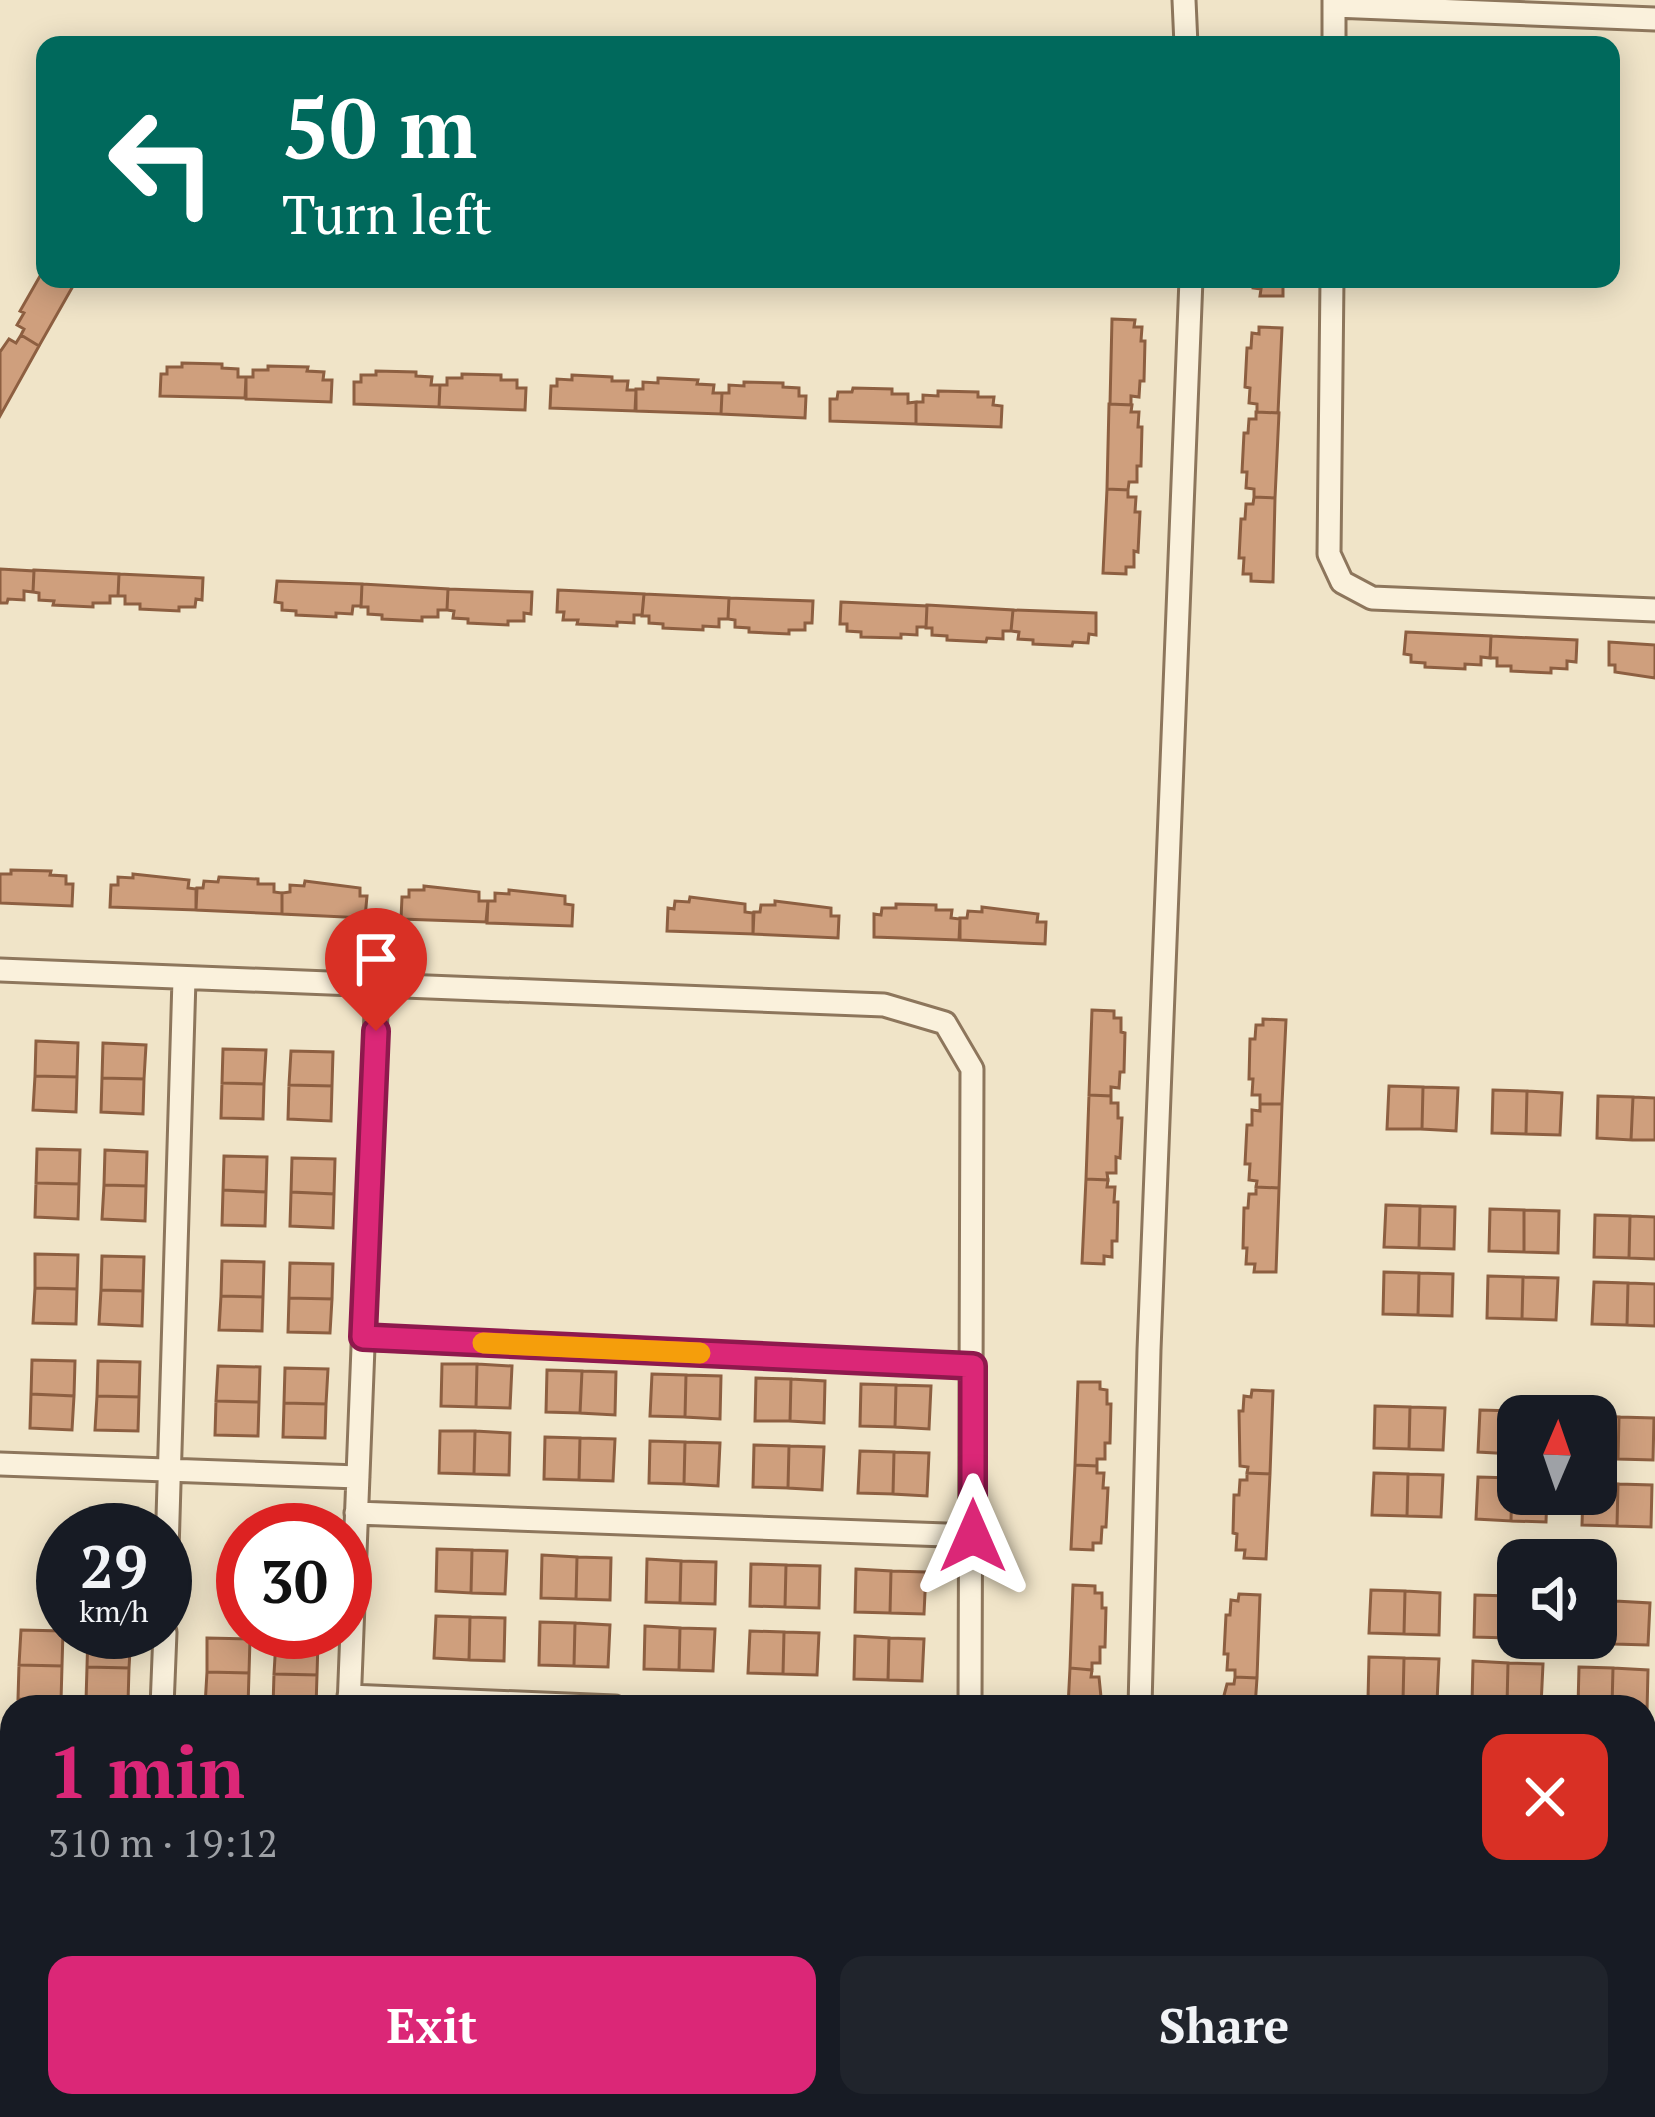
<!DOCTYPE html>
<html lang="en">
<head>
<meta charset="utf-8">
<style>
  body { margin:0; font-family:"PT Serif",serif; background:#20242c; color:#f1f3f6; height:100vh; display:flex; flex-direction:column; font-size:45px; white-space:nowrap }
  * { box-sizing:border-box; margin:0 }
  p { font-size:39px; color:#9ea1a6 }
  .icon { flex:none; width:66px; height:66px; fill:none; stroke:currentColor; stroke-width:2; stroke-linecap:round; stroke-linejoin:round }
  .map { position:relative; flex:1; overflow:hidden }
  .drawer { position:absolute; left:0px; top:1695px; width:1656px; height:423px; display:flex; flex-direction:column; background:#171b24; border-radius:36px 36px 0 0; box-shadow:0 6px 30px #0003 }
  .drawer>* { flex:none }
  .top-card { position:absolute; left:36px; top:36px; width:1584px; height:252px; border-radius:24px; box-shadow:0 6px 30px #0003; background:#00695c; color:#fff; overflow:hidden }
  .needle { width:78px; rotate:2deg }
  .controls { position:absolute; left:1497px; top:1395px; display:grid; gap:24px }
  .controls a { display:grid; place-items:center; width:120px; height:120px; border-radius:24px; background:#171b24; box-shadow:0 6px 30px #0003; font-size:60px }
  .speed { position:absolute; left:36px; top:1503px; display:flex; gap:24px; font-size:60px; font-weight:700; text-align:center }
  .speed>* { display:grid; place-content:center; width:156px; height:156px; border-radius:50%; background:#171b24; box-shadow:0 6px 30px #0003; line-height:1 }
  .speed small { font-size:30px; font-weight:400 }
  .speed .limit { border:18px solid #d22; background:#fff; color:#111 }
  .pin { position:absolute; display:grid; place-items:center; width:102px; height:102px; color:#fff; margin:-123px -51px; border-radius:50% 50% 50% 0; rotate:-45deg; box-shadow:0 0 12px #0007 }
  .pin .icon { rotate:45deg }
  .me { position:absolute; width:132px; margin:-66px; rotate:0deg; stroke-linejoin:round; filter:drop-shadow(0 0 9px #0008) }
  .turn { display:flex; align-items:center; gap:42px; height:252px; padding:0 48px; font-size:54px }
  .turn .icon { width:156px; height:156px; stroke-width:2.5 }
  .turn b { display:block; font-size:84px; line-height:102px }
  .round { display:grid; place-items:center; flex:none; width:126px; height:126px; border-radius:24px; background:#20242c }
  .summary { display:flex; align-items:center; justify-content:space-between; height:204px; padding:0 48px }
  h1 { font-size:72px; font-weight:700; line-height:90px; color:#db2777 }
  .button { display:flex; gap:24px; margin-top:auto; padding:24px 48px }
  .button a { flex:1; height:138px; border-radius:24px; background:#db2777; color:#fff; font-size:48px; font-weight:700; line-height:138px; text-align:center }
  .button a+a { background:#20242c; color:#f1f3f6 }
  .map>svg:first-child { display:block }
  .building { fill:#cf9f7d; stroke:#8d5f41; stroke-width:3 }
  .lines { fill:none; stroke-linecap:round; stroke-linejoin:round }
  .minor-casing { stroke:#8d765c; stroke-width:27 }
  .minor { stroke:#faf1dc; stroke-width:21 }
  .route-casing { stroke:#8e194d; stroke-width:30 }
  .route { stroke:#db2777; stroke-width:21 }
  .slow { stroke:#f59e0b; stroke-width:21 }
</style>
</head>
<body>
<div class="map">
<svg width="1655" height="2117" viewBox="0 0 1655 2117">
  <rect width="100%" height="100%" fill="#f0e4c8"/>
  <path class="building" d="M45,275V279H77L39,346L21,335L24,329L17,325L24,313L20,311L40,276Z
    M1253,279H1283V296H1260L1261,289L1253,288Z
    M1112,319L1135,320L1134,327H1142L1141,341H1145L1144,381H1140L1139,397L1131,396V405L1110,404Z
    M1259,327L1282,328L1278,413L1257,412V404L1249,403L1250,388L1245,387L1247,348H1251L1252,333L1259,334Z
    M21,335L39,346L0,416V352L9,339L16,343Z
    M182,363L222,364V368L238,369V377H246L245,398L160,396L161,374H167V367H182Z
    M268,366L308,367L307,371L324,372L323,380H332L331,402L246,399V377H253V370H268Z
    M376,371L416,372V376L432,377L431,385H440L439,407L354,404V382H361V375H376Z
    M462,374L501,375V380H517V388H526L525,410L439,407L440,385H447V378H462Z
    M572,375L612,377V381H628L627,390H636L635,411L550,408L551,386H557V379L572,380Z
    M658,378L698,380L697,384L714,385L713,393H722L721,414L636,411V389H643V382L658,383Z
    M744,382L783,383V387L799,388V396H806L805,418L721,414L722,393H729V385L744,386Z
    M853,388L892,389V394H908V403L916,402V424L830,421V399H837L838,392H852Z
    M938,391L978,392V397H994L993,405L1002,406L1001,427L916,424V402H923V395L938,396Z
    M1109,404L1132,405L1131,412H1139L1138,427H1142L1141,466H1137V482H1129L1128,490L1107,489Z
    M1256,412L1279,413L1275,498L1254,497V489L1246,488L1247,472H1242L1244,433H1248L1249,419H1256Z
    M1107,489L1128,490V497H1136L1135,512H1140L1138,552L1134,551V567H1126V574L1103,573Z
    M1254,497L1275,498L1273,582L1251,581V574H1243L1244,558H1239L1241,519H1245L1246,504H1253Z
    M0,569L34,571L33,592L24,591V600L8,599L7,603H0Z
    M34,570L119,574L118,596H110V603H93V607L53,605L54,601L39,600V593L33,592Z
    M119,574L203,578L202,600L196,599L195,607H179V611L140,609V604H125V596H118Z
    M277,581L362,584L361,606H353L352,614L336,613V617L296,615V611L282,610V603L275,602Z
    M362,584L448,589L447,610H438V617H422V621L382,619V615L368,614V607H361Z
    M448,589L532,592L531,614L524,613V621H508V625L468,623V619L453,618L454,611L447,610Z
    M558,590L644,594L642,615H634V623L617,622V626L577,624L578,620H563L564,612H557Z
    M644,594L729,598L728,619H719V627L703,626V630L663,628V624L649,623V616H642Z
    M729,598L813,601L812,623H805V630H789V634L749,632V628L735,627V620L728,619Z
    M841,602L927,606L926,627H917V635L901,634V638L861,637V632L847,631V624H840Z
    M927,605L1013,610L1011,631H1003V639L987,638L986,642L947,640V636L932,635V628H926Z
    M1013,610L1096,613V635L1089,634L1088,643L1073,642L1072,646L1033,644V640L1018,639L1019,632L1011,631Z
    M1406,632L1491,636L1490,658L1481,657V665L1465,664V669L1425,667V663L1411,662V655L1404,654Z
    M1491,636L1577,640L1576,662L1567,661V669L1551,668V673L1511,671V666H1497V658H1490Z
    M1609,642L1655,645V678L1615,672V665H1609Z
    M11,870L51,871L50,875L66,876V884H73L72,906L0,903V874H11Z
    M133,874L189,880L188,888L196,889V910L110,907L111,885H118V877L133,878Z
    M219,877L258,879V884H274V892L282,893V914L196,910L197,888H203L204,881L218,882Z
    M305,881L360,888V896H367L365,918L282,914V893L290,892V885L304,886Z
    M424,886L479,892V901H488L486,922L401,919L402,897H409V890H424Z
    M509,890L565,896V904L573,905L572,926L487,923L488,901H495V893L509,894Z
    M690,897L745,904V912L753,913V934L667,931L668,908L674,909L675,901L689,902Z
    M775,901L831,908V916H839L838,938L753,934L754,912H760L761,905H775Z
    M896,904L936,905V910H952L951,918L960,919L959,940L874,937V914L881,915L882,908H896Z
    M982,907L1038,914L1037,922H1046L1045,944L960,940V918H967L968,911L982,912Z
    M1092,1010L1114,1011V1018H1121V1032L1125,1033L1124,1072H1120L1119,1088L1111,1087V1096L1089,1095Z
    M1263,1019L1286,1020L1282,1104H1260V1095H1252L1253,1079H1249L1250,1039H1255L1256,1025H1263Z
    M36,1041L78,1043L77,1077L35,1076Z
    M103,1043L146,1045L144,1079L102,1078Z
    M223,1049L266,1050L264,1084L222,1083Z
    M291,1051L333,1052L332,1086L289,1085Z
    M35,1076L77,1077L76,1112L33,1110Z
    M102,1078L144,1079L143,1114L101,1112Z
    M222,1083L264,1084L263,1119L221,1118Z
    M289,1085L332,1086L331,1121L288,1119Z
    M1389,1086L1423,1087L1422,1129H1387Z
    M1423,1087L1458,1088L1456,1131L1422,1129Z
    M1493,1090L1527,1091L1526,1134L1492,1133Z
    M1527,1091L1562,1093L1560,1135L1526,1134Z
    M1089,1095L1111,1096V1103H1118V1118H1122L1120,1158L1116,1157V1173H1107L1108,1180L1086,1179Z
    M1598,1096L1633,1097L1631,1140L1597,1138Z
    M1633,1097L1655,1098V1140H1631Z
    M1260,1104H1282L1279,1188L1256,1187L1257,1181L1249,1180L1250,1164H1245L1247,1125H1252V1110L1260,1111Z
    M37,1149L80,1150L79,1184L36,1183Z
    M105,1150L147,1152L146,1186L104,1185Z
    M224,1156L267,1157L266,1192L223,1190Z
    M292,1158L335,1159L334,1194L291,1192Z
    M1086,1179L1108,1180L1107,1187H1115L1114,1202H1118L1117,1241H1112V1257L1104,1256V1264L1082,1263Z
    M36,1183L79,1184L78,1219L35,1217Z
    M104,1185L146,1186L145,1221L102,1219Z
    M1256,1187L1279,1188L1276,1272H1254L1255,1264H1246L1247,1248H1243L1244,1208H1248L1249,1194H1256Z
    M223,1190L266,1192L265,1226L222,1225Z
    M291,1192L334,1194L333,1228L290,1226Z
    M1386,1205L1420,1206L1419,1248L1384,1247Z
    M1420,1206L1455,1207L1454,1249L1419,1248Z
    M1490,1209L1524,1210V1252L1489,1251Z
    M1524,1210L1559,1211L1558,1253L1524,1252Z
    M1595,1215L1630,1216L1629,1258L1594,1257Z
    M1630,1216L1655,1217V1259L1629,1258Z
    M35,1254L78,1255L77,1289L35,1288Z
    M102,1256L144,1257L143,1291L101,1290Z
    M222,1261L264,1262L263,1297L221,1296Z
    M290,1263L333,1264L332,1299L289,1298Z
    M1384,1272L1419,1273L1418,1315L1383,1314Z
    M1419,1273L1453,1274L1452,1316L1418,1315Z
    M1488,1276L1523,1277L1522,1319L1487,1318Z
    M1523,1277L1558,1278L1556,1320L1522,1319Z
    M1594,1282L1628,1283L1627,1325L1592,1324Z
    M1628,1283L1655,1284V1326L1627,1325Z
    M35,1288L77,1289L76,1324L33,1323Z
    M101,1290L143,1291L142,1326L99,1324Z
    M221,1296L263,1297L262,1331L219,1330Z
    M289,1298L332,1299L330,1333L288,1332Z
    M32,1360L75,1361L74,1396L31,1394Z
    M98,1361L140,1362L139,1397L97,1396Z
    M442,1364H477L476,1407L441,1406Z
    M477,1364L512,1366L510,1408L476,1407Z
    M218,1366L260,1367L259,1402L216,1401Z
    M285,1368L328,1369L326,1404L284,1403Z
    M547,1370L582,1371L580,1413L546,1412Z
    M582,1371L616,1372L615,1415L580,1413Z
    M652,1374L686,1375L685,1417L650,1416Z
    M686,1375L721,1376L720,1419L685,1417Z
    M756,1378L791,1379L790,1421H755Z
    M791,1379L825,1381L824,1423L790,1421Z
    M1078,1382H1100V1389L1107,1390V1404H1111L1110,1443H1105V1459H1097V1466L1075,1465Z
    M861,1384L896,1385L895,1427L860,1426Z
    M896,1385L931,1386L929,1429L895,1427Z
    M1252,1390L1273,1391L1270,1474L1247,1473L1248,1467L1240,1466L1239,1411H1243L1244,1396L1251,1397Z
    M31,1394L74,1396L72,1430L30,1428Z
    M97,1396L139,1397L138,1431L95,1430Z
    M216,1401L259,1402L258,1436L215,1435Z
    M284,1403L326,1404L325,1438L283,1437Z
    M1375,1406L1410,1407L1409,1449L1374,1448Z
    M1410,1407L1445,1408L1443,1450L1409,1449Z
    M1480,1410L1514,1411L1513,1454L1478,1452Z
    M1596,1416L1619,1417L1618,1459H1596Z
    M1619,1417L1654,1418L1653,1460L1618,1459Z
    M440,1431H475L474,1474L439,1473Z
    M475,1431L510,1433L509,1475L474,1474Z
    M545,1437L580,1438L579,1480L544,1479Z
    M580,1438L615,1439L613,1481L579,1480Z
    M650,1441L685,1442L684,1484L649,1483Z
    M685,1442L720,1443L718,1486L684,1484Z
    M754,1445L789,1446L788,1488L753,1487Z
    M789,1446L824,1447L822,1490L788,1488Z
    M860,1451L894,1452L893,1494L858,1493Z
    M894,1452L929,1453L927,1496L893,1494Z
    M1075,1465L1097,1466V1473H1104L1103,1488H1108L1106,1527H1102L1101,1543H1093V1550L1071,1549Z
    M1247,1473L1270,1474L1266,1559L1244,1558L1245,1550H1236L1237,1534L1233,1533L1234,1495H1239L1240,1480H1247Z
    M1374,1473L1408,1474L1407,1516L1372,1515Z
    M1408,1474L1443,1475L1441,1517L1407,1516Z
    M1478,1477L1512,1478L1511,1521L1476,1519Z
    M1512,1478H1518V1494H1547L1546,1522L1511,1521Z
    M1596,1483L1618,1484L1617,1526L1582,1525L1583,1494H1596Z
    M1618,1484L1652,1485L1651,1527L1617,1526Z
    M437,1549L472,1550L471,1593L436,1591Z
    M472,1550L507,1551L505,1594L471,1593Z
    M542,1555L577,1557L576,1599L541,1598Z
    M577,1557L611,1558L610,1600L576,1599Z
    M647,1559L681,1561L680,1603L646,1602Z
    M681,1561L716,1562L715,1604L680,1603Z
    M751,1564L786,1565L785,1607L750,1606Z
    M786,1565L820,1566L819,1608L785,1607Z
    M856,1569L891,1571L890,1613L855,1612Z
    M891,1571L926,1572L924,1614L890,1613Z
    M1073,1585L1095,1586V1593H1102V1608H1106L1105,1647H1100V1663H1092V1670L1070,1668Z
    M1371,1590L1405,1591L1404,1634L1369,1633Z
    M1405,1591L1440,1593L1439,1635L1404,1634Z
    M1239,1594L1260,1595L1257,1678L1235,1677V1670H1227L1228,1654H1224L1226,1615H1230L1231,1600L1238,1601Z
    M1475,1595L1510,1596L1509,1638L1474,1637Z
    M1510,1596H1518V1638L1543,1639L1509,1638Z
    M1596,1601H1615L1614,1644L1579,1643V1638H1596Z
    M1615,1601L1650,1603L1648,1645L1614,1644Z
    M436,1616L470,1617L469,1660L434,1658Z
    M470,1617L505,1618L504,1661L469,1660Z
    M540,1622L575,1623L574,1666L539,1665Z
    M575,1623L610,1625L608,1667L574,1666Z
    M645,1626L680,1628L679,1670L644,1669Z
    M680,1628L715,1629L713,1671L679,1670Z
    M21,1630L63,1631L62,1666L19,1665Z
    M750,1631L784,1632L783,1674L748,1673Z
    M88,1632L131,1634L129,1668L87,1667Z
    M784,1632L819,1633L817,1675L783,1674Z
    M855,1636L889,1638L888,1680L854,1679Z
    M207,1638L250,1639L249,1673L207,1672Z
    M889,1638L924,1639L922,1681L888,1680Z
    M276,1640L318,1641L317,1675L274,1674Z
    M1369,1657L1404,1658L1403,1701L1368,1699Z
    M1404,1658L1439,1659L1437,1702L1403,1701Z
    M1473,1661L1508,1663L1507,1705L1472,1704Z
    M1508,1663L1543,1664L1541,1706L1507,1705Z
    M19,1665L62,1666L61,1701L18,1699Z
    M87,1667L129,1668L128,1703L86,1701Z
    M1579,1667L1613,1668L1612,1707H1578Z
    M1070,1668L1092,1670L1091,1677H1099L1102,1707H1068Z
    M1613,1668L1648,1670L1647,1712L1644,1707H1612Z
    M207,1672L249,1673L248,1707L205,1706Z
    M274,1674L317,1675L316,1707H273Z
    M1235,1677L1257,1678L1255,1707H1221L1227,1684H1234Z"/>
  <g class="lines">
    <defs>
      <path id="minor" d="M1184,0L1186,45
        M1334,6L1655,19
        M1334,45V0
        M1332,279L1329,554L1342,582L1372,598L1655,610
        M0,970L884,1005L945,1023L972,1069L970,1707
        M363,1338L973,1366
        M0,1464L358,1477
        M356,1513L973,1536
        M165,1619L184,979
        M349,1696L615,1707
        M162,1707L165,1632
        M349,1707L377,987
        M1140,1707L1149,1350L1191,279
        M0,1997L12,1998
        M332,2117L333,2106
        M1129,2117L1130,2106"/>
    </defs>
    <use href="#minor" class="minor-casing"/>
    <use href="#minor" class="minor"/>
  </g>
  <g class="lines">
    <defs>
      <path id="route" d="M376,1031L363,1337L973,1366V1536"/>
    </defs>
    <use href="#route" class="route-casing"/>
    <use href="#route" class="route"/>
    <path class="slow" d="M483,1343L700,1353"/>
  </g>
</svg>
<div class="controls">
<a><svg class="needle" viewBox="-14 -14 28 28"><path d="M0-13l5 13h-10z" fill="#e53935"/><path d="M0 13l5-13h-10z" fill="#9ea1a6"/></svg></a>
<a><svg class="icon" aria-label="sound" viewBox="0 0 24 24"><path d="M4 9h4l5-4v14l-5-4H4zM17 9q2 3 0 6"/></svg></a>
</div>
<div class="speed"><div>29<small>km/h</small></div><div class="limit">30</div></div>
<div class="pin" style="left:376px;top:1031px;background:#d93025"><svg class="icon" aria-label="arrive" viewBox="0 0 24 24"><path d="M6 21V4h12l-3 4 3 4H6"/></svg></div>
<svg class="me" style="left:973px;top:1536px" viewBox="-20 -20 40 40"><path d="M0-17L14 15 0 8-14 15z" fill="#db2777" stroke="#fff" stroke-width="4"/></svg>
<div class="top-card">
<div class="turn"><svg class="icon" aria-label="left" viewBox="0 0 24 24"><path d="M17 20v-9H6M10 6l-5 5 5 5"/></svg><div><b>50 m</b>Turn left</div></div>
</div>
<section class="drawer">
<div class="summary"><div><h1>1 min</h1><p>310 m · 19:12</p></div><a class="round" style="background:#d93025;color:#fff"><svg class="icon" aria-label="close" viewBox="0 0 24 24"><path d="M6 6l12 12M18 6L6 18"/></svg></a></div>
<div class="button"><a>Exit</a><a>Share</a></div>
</section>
</div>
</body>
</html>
